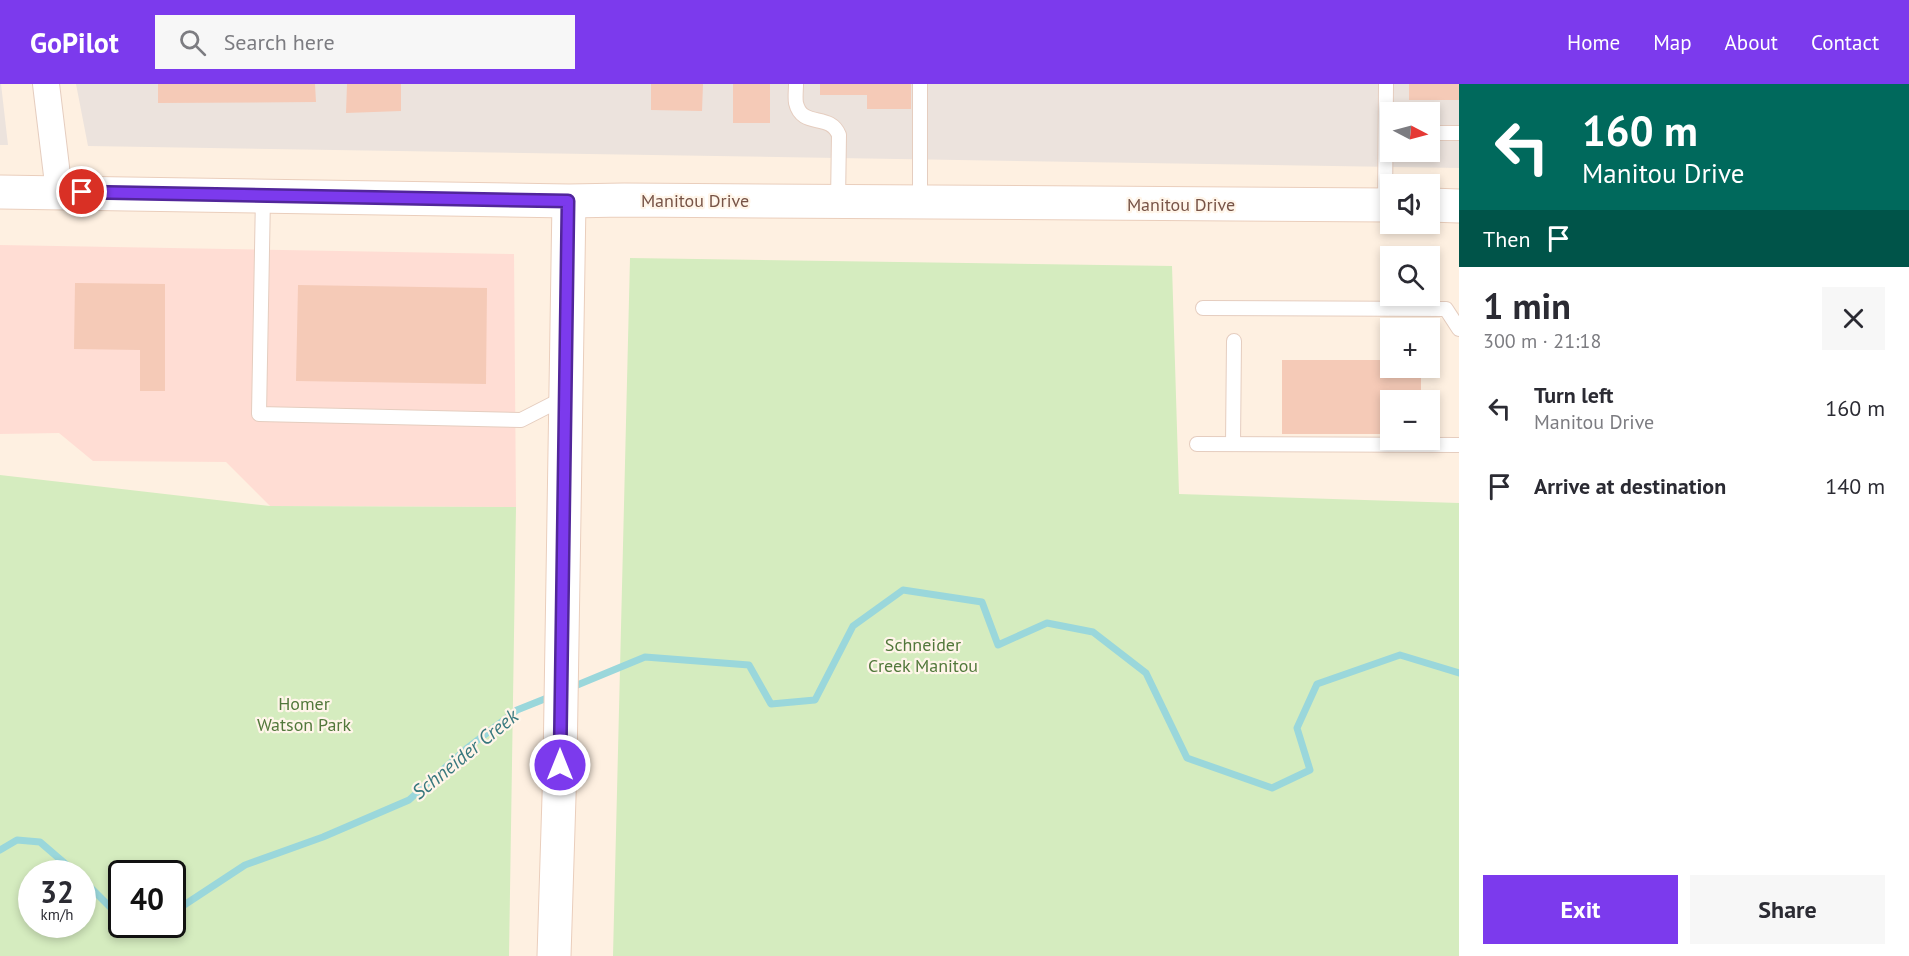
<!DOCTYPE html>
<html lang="en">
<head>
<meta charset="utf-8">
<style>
  body { margin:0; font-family:"PT Sans",sans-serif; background:#f7f7f7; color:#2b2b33; height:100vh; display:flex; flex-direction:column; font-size:22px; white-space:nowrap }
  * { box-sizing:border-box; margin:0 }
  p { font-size:20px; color:#7c7c81 }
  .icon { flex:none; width:33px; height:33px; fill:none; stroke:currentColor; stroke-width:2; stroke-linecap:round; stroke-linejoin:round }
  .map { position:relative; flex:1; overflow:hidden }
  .sheet { display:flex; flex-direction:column; background:#fff; width:450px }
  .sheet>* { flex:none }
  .banner { background:#00695c; color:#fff; overflow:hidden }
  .needle { width:39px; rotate:96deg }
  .controls { position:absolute; left:1380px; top:18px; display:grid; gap:12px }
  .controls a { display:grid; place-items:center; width:60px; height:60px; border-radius:0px; background:#fff; box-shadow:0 3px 9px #0003; font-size:30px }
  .speed { position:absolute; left:18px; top:776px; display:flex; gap:12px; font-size:30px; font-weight:700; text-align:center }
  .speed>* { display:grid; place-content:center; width:78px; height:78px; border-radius:50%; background:#fff; box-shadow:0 3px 9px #0003; line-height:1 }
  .speed small { font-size:15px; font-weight:400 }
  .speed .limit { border:3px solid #111; border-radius:9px; background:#fff; color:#111 }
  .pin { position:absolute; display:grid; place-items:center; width:51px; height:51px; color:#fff; margin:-26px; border:3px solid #fff; border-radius:50%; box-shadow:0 2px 6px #0007 }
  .me { position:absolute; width:66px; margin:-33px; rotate:0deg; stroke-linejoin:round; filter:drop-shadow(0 0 4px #0008) }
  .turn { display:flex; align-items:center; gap:21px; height:126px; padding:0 24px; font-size:27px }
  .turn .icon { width:78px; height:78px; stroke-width:2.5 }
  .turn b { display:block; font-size:42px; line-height:51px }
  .then { display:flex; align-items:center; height:57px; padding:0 24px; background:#0003; gap:12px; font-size:22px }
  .round { display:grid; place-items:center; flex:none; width:63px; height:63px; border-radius:0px; background:#f7f7f7 }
  .summary { display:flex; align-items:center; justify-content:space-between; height:102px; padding:0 24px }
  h1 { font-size:36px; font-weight:800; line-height:45px }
  .primary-button { display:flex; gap:12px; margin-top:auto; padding:12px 24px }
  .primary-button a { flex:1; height:69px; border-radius:0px; background:#7c3aed; color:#fff; font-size:24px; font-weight:800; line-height:69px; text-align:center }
  .primary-button a+a { background:#f7f7f7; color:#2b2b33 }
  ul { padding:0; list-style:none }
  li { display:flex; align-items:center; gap:18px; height:78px; padding:0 24px }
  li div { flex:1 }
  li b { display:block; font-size:22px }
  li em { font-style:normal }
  header { display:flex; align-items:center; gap:36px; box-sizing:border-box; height:84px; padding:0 30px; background:#7c3aed; color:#fff }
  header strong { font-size:28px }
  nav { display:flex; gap:33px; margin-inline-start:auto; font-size:21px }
  .search { width:420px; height:54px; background:#f7f7f7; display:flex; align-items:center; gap:15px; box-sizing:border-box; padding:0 21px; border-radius:0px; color:#7c7c81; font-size:22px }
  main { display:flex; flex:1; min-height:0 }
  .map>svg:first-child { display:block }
  .commercial { fill:#ffddd4 }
  .industrial { fill:#ece3dd; fill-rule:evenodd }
  .green { fill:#d5ecbf; fill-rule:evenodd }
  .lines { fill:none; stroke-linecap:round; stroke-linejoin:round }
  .stream { stroke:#9ad7db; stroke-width:7 }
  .building { fill:#f5cab7 }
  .lane-casing { stroke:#e5cdbf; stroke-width:16 }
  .street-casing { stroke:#e5cdbf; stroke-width:28 }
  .secondary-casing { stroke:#eacebc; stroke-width:35 }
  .lane { stroke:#fff; stroke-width:14 }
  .street { stroke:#fff; stroke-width:26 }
  .secondary { stroke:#fff; stroke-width:33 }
  .route-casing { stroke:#51269a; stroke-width:15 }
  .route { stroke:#7c3aed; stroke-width:10 }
  .labels { text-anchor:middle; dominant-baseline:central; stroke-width:4.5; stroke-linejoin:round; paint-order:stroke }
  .street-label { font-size:18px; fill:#775346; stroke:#fff5e9 }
  .park-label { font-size:18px; fill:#52783b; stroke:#fff5e9 }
  .water-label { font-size:20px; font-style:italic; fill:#39787e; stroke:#fff5e9 }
</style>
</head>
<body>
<header>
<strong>GoPilot</strong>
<div class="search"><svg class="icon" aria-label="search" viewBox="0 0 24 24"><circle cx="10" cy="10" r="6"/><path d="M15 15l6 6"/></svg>Search here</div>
<nav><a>Home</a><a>Map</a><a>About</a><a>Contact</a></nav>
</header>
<main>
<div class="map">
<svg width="1459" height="872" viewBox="0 0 1459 872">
  <rect width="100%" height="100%" fill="#fef0e1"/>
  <path class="commercial" d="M0,161L514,170L516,423L270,422L226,378L93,377L59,349L0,350Z"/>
  <path class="industrial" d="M0,0H1L8,61H0Z
    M76,0H1459V84L88,62ZM1390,28H1430V68H1390Z"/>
  <path class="green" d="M630,174L1172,182L1179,410L1459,419V872H613Z
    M0,391L270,422L516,423L509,872H0ZM32,789H82V840H32ZM122,789H172V840H122Z"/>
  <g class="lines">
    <path class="stream" d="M570,604L645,573L749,581L771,620L815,616L853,542L903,506L982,518L998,561L1047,539L1093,548L1146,589L1187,674L1272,704L1310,686L1297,644L1317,600L1400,571L1459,589
      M0,766L17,756L40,758L76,789
      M82,795L111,824L122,826
      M172,829L245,781L323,753L409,716L466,665L517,626L552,612"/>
  </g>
  <path class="building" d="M158,0H315L316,18L158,19Z
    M347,0H401V27L346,29Z
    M651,0H703L702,27L651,26Z
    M733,0H770V39H733Z
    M820,0H911V25H867V11H820Z
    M1409,0H1459V16H1409Z
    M75,199L165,200V307H140V266L74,265Z
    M298,201L487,204L486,300L296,297Z
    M1282,276H1390V284H1421V316H1390V350H1282Z"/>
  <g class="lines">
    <defs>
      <path id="lane" d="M796,0C796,6 795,14 796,19C802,45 830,28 839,51L838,117
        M920,0V118
        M1430,49H1459
        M263,112L259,330L521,336L564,314
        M1385,121L1386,0
        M1203,224L1446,225L1459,245
        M1197,360L1459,361
        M1233,360L1234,257"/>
      <path id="street" d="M46,0L59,108"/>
      <path id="secondary" d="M0,108L569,117L624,116L1390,121
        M1430,121L1459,122
        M554,872L560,681L569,117"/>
    </defs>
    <use href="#lane" class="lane-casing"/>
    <use href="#street" class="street-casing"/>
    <use href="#secondary" class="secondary-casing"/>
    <use href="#lane" class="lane"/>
    <use href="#street" class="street"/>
    <use href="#secondary" class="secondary"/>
  </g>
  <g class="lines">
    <defs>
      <path id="route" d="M82,108L568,117L560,681"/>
    </defs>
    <use href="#route" class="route-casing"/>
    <use href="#route" class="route"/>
  </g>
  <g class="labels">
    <g class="street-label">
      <text x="695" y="116">Manitou Drive</text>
      <text x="1181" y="120">Manitou Drive</text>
    </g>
    <g class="park-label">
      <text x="923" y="560">Schneider<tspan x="923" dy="21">Creek Manitou</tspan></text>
      <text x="304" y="619">Homer<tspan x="304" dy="21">Watson Park</tspan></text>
    </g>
    <g class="water-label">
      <text transform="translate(465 670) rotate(-39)">Schneider Creek</text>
    </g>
  </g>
</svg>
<div class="controls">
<a><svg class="needle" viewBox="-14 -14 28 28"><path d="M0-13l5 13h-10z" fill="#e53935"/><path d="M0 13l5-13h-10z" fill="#7c7c81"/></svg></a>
<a><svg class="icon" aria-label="sound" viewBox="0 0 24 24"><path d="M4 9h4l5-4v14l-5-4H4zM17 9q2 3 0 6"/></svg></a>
<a><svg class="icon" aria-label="search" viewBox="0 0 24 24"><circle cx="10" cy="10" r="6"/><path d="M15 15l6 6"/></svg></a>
<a>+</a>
<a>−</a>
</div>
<div class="speed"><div>32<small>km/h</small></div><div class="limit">40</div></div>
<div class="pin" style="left:82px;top:108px;background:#d93025"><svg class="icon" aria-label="arrive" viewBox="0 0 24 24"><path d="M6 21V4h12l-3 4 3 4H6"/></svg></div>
<svg class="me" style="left:560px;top:681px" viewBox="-20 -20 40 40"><circle r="17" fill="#7c3aed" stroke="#fff" stroke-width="3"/><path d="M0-11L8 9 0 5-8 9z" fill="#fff"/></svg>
</div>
<section class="sheet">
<div class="banner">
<div class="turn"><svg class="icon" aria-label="left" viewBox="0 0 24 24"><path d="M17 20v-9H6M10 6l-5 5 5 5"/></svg><div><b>160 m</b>Manitou Drive</div></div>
<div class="then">Then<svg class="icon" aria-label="arrive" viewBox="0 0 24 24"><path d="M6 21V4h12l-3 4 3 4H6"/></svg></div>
</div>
<div class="summary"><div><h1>1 min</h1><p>300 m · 21:18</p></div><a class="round"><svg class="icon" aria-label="close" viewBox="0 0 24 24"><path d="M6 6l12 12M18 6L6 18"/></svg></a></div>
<ul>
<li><svg class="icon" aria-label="left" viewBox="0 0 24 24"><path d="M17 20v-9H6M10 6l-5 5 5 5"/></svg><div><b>Turn left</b><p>Manitou Drive</p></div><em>160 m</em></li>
<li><svg class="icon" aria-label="arrive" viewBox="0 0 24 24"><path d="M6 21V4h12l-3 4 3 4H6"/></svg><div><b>Arrive at destination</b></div><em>140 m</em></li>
</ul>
<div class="primary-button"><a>Exit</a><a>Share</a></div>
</section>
</main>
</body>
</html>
